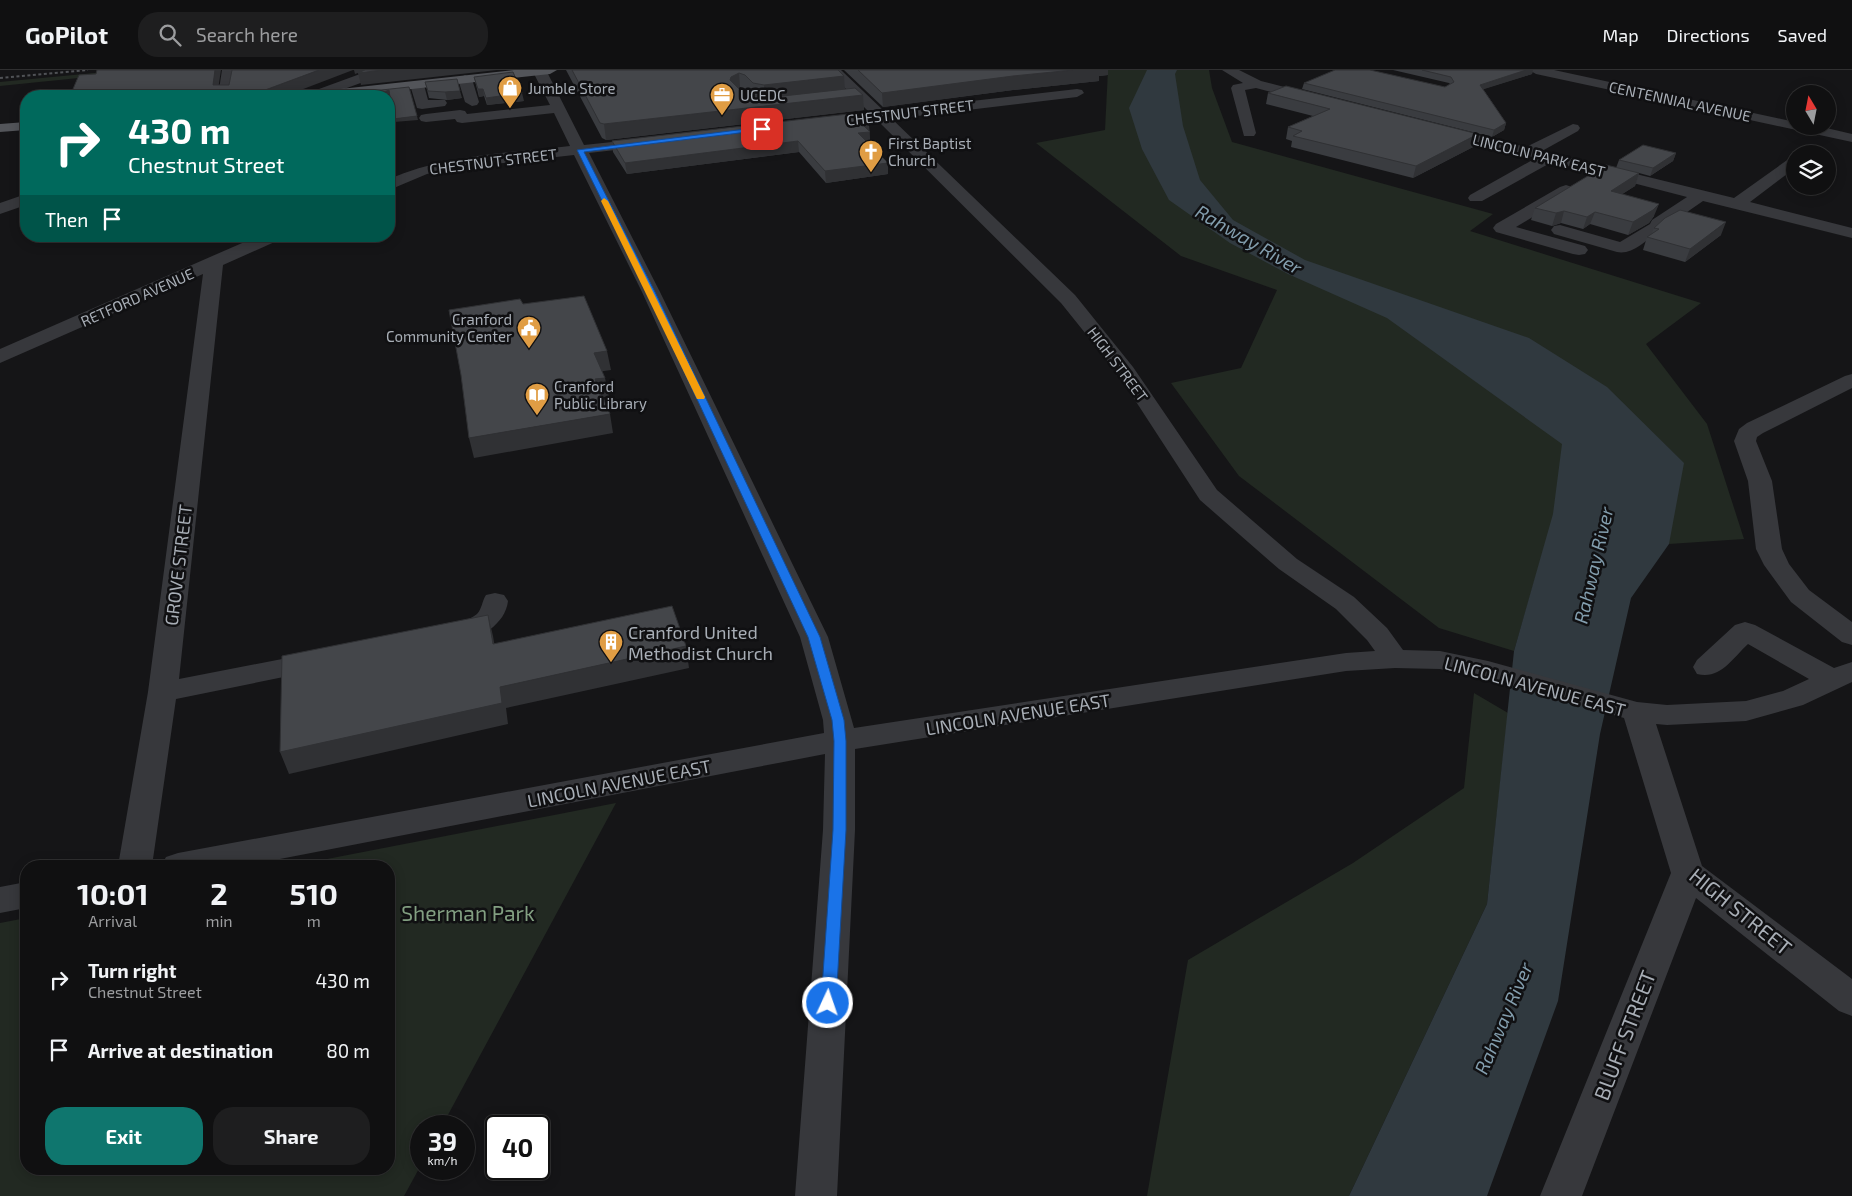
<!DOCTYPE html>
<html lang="en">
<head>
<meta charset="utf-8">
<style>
  body { margin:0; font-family:"Exo 2",sans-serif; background:#1e1e1f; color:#f1f3f6; height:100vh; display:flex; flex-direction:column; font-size:19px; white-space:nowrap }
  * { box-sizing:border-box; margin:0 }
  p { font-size:16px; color:#9c9d9f }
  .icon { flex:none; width:28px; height:28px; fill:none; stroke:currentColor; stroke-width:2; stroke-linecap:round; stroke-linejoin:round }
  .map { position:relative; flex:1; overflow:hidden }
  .details { position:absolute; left:20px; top:790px; width:375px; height:315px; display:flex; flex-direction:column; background:#101011; border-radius:20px; box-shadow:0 2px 12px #0003,0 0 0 1px #303031 }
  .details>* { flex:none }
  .top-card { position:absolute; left:20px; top:20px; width:375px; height:152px; border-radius:20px; box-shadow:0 2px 12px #0003,0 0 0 1px #303031; background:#00695c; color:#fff; overflow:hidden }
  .needle { width:32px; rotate:350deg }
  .controls { position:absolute; left:1786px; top:15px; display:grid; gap:10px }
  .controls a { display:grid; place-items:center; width:50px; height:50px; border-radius:50%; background:#101011; box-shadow:0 2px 12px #0003,0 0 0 1px #303031; font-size:25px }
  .speed { position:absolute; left:410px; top:1045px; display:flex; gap:10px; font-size:25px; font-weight:700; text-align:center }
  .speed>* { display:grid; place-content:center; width:65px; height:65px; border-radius:50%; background:#101011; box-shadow:0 2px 12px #0003,0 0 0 1px #303031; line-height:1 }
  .speed small { font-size:12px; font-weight:400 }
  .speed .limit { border:2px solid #111; border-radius:8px; background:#fff; color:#111 }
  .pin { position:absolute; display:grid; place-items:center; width:42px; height:42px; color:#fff; margin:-21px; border-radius:10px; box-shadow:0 2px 8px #0006 }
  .me { position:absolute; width:55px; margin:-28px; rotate:3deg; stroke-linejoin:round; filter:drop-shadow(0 0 4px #0008) }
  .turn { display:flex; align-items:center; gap:18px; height:105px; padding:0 25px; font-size:22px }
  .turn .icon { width:65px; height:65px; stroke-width:2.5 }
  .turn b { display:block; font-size:35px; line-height:42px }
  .then { display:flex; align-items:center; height:48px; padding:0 25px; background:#0003; gap:10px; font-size:19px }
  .eta { display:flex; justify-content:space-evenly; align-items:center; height:85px; text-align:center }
  .eta b { font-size:30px; font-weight:700; line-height:35px }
  .primary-button { display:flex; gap:10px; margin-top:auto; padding:10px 25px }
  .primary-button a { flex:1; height:58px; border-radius:20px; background:#0f766e; color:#fff; font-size:20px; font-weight:700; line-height:58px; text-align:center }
  .primary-button a+a { background:#1e1e1f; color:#f1f3f6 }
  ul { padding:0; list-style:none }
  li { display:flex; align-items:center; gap:15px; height:70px; padding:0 25px }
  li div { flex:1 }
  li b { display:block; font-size:19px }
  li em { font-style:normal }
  header { display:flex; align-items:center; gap:30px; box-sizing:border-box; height:70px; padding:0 25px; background:#101011; border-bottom:1px solid #303031 }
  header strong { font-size:24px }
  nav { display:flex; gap:28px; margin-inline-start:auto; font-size:18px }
  .search { width:350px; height:45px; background:#1e1e1f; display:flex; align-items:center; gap:12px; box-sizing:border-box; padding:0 18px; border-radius:20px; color:#9c9d9f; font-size:19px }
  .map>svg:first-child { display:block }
  .green { fill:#222922 }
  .water { fill:#30393f }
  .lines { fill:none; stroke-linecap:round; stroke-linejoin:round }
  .minor { fill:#37383c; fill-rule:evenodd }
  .major { fill:#53555a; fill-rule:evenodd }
  .rail { stroke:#505256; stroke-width:2; stroke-dasharray:3 2.5; stroke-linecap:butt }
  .wall { fill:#3a3c40; fill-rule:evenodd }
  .shaded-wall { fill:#303134 }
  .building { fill:#44464a; stroke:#303134 }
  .route { fill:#1a73e8; stroke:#114b97 }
  .slow { fill:#f59e0b }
  .labels { text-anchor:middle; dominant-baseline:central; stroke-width:5; stroke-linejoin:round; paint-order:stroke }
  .far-poi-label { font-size:15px; fill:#a8aeb6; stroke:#101012; text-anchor:start }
  .far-street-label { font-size:15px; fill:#a8aeb6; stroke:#101012 }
  .street-label { font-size:18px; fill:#a8aeb6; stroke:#101012 }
  .poi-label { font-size:18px; fill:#a8aeb6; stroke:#101012; text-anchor:start }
  .water-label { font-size:19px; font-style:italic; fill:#839eae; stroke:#101012 }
  .near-street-label { font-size:21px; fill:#a8aeb6; stroke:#101012 }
  .near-park-label { font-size:21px; fill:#829f81; stroke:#101012 }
</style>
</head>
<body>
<header>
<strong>GoPilot</strong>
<div class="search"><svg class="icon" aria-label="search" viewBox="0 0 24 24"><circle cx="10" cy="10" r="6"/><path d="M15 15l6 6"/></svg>Search here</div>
<nav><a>Map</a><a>Directions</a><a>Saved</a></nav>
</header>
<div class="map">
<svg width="1852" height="1126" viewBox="0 0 1852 1126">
  <rect width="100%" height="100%" fill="#151517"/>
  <path class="green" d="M126,0L108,5L0,16V12Z
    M1108,0H1209L1212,18L1232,72L1493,144L1470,161L1701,233L1646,274L1707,354L1744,469L1669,474L1554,444L1514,581L1439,558L1239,406L1171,313L1241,298L1277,220L1181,186L1036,73L1105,60Z
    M1474,623L1508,643L1487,834L1349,1126H1147L1188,890L1353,793L1464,718Z
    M616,733L442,1056H421V1095L404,1126H0V853L26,848V1099H389V796H291Z"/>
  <path class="water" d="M1147,0H1177L1175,4L1183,56L1200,110L1233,150L1305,190L1529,268L1607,317L1684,393L1669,474L1631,528L1600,664L1558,931L1487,1126H1349L1487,834L1514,581L1553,444L1562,374L1387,248L1288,204L1230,173L1169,130L1142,79L1129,38Z"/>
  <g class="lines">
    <path class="minor" d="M222,0H236L232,26H218Z
      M371,0H390L388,3L325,26H306L308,23Z
      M532,0H546L584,75L650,68L655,69L657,72L655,75L650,76L589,83L660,222L828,567L854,658L1346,583L1375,581L1367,570L1336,539L1279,499L1200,430L1118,304L1061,233L877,50H864L862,47L864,44L870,43L827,0H841L884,41L1077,19L1082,20L1084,23L1077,27L892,49L1075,225L1133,297L1217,420L1297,489L1354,527L1387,558L1403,580L1440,581L1488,591L1637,632L1667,635L1746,631L1783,621L1809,609L1748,574C1732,589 1720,610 1697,604L1693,597L1697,590L1735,555L1745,552L1755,555L1834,598L1852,592V612L1803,635L1746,651L1667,655L1656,654L1702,796L1852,909V946L1839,941L1696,828L1582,1126H1540L1671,803L1624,648L1486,609L1440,599L1395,598L1346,601L855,679V760L837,1126H795L823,760L825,684L243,796H161L166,787L178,783L824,663L823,650L800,567L642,222L574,85L449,99L427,104L389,120V109C447,84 508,83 570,76L554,43L462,53L457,52L455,49L426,52L421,51L419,48L421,45L426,44L460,40L465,41L467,44L550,35Z
      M1222,0H1239L1261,11L1319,26L1321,29L1314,33L1256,18L1245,20L1256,63L1254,66H1244L1231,18L1233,15L1243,13Z
      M1529,0H1554L1795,52V56H1818L1852,64V72L1536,4Z
      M465,5L472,9L479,32L477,35L472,36L465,32L458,9Z
      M417,11L424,15L428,30H445L447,33L445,36L422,39L417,38L410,15Z
      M1573,54L1578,55L1580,58L1578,61L1542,81L1734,128L1790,88L1795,86V98L1750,132L1852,158V168L1703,131L1664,158L1659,159L1657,163C1645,171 1632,185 1617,182L1554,164L1551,160L1554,156L1560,155L1620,172L1650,154L1652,150L1687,127L1552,92L1482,131H1470L1468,128L1470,125L1536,88L1436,63L1434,60L1436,57L1441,56L1526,77Z
      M1566,115L1572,117L1574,120L1572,123L1516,157L1585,176L1588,180L1585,184L1579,185L1573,184L1496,162L1493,158L1496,154L1560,117Z
      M26,124V135L0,144V133Z
      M258,166H281L279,170L223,195L179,609L318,582L328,585L332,591L328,597L318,600L176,629L152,796H118L148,622L203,204L0,293V279Z
      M1852,304V318L1763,363L1757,367L1756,371L1772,411L1782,479L1789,494L1809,520L1852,552V575L1842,572L1791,532L1764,495L1756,479L1748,411L1734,371L1739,359L1747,353L1845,306Z
      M495,523L504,525L508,531C505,558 470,576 445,569L441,563C449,552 466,553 477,544C482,539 482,531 486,525Z
      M26,812V838L0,843V817Z"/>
    <path class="major" d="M514,0H557L550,4L348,26H306L313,22Z
      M26,52V60L0,62V54Z"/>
    <path class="rail" d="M0,8L88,0"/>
  </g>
  <path class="wall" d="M566,0H838L845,19L863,25L864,40L606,70L602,68ZM740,17L746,19L752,25L743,23L738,18Z
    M844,0H1108V5L1099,6V11L1013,20L883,37Z
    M1393,0H1533L1532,4L1483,19L1506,53L1504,60L1492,67L1302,19L1304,13L1445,17L1450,14L1449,13Z
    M474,7L524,31L487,35L484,26L479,27Z
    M425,12L462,28L447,30L429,28Z
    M1268,23L1475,76L1413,108L1291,77L1292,71L1286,69L1288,57L1313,46L1266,34Z
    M869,55L870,73H868L888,104L826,113L799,82L627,104L613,82L612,71Z
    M1676,83L1673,91L1650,106L1639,103L1635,116L1622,124L1654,146L1649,153L1628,165L1590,154L1583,159L1561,153L1552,156L1531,150L1535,138L1616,98L1619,90Z
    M1654,158L1721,165L1685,192L1643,180L1647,167L1651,165Z"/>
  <path class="shaded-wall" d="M215,0H221L217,26L213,15Z
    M319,0H353L285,26H249Z
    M354,0H497L361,15L358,3L355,4Z
    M1073,0H1108V5L1099,6V11L1013,20L883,37L882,23L1013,6Z
    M1526,0H1533L1532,4L1478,21L1480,15Z
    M739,3L740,17L732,21L730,10L731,7Z
    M844,6L845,21L765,29L764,15Z
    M478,19H483L484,26L479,27Z
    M389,20L390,24L383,26H373Z
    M460,21L462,28L447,30L445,22Z
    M522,23L524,31L487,35L486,28Z
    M863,25L864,40L606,70L604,54Z
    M417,46L418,50L394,52L393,49Z
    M1506,53L1504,60L1492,67L1494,60Z
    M863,55H869L870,73L858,74V63Z
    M1478,64L1475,76L1413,108L1416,96Z
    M798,71L799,82L627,104L625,93Z
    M1676,83L1673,91L1650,106L1653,98Z
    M888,93V104L826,113L825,101Z
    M1639,103L1635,116L1607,134L1611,121Z
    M1659,134L1654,146L1649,153L1628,165L1633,152Z
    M1564,141L1561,153L1552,156L1556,143Z
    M1595,142L1590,154L1583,159L1587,147Z
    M1726,152L1721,165L1685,192L1690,179Z
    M607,281L611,300L597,302L594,283Z
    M605,308L609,326L599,328L595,309Z
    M610,344L613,363L474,388L469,368Z
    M488,545L493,566L498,596L493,574Z
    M686,576L689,598L506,638L508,654L289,704L280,682L500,617Z"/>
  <path class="building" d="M97,0H215L213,15H229L232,0H319L249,26H70L79,5L96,4Z
    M365,0H383L358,3Z
    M572,0H838L844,6L764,15L753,13L745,5L739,3L731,7L730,10L743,23L755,26H783L855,18L863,25L604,54L600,53Z
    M858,0H1073L1013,6L882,23Z
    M1335,0H1370L1445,17L1454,12L1451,7L1422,0H1526L1480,15L1506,53L1494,60L1304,13Z
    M513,2L522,23L486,28L483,19H478L474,7Z
    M457,9L460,21L445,22L428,21L425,12Z
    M1286,16L1478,64L1416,96L1293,66L1302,61L1288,57L1330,39L1268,23Z
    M409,17L417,46L393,49L389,20L373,26H365L363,22Z
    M857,43L869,55H863L870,62L858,63L888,93L825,101L798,71L625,93L612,71Z
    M1643,75L1676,83L1653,98L1619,90Z
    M1606,95L1639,103L1611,121L1659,134L1653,140L1633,152L1595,142L1587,147L1564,141L1556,143L1535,138Z
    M1680,140L1726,152L1690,179L1647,167L1659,159L1654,158L1665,148Z
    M584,226L607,281L594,283L605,308L595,309L610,344L469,368L461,305L449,240L520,229L523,234Z
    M672,536L686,576L500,617L502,633L280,682L282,586L488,545L493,574Z"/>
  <path class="route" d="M762,57L764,60L584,82L655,222L820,567L844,650L846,671V760L836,933L834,938L828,940L823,938L821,933L833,760L834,671L832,650L808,567L647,222L577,80Z"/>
  <path class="slow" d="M604,128L608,131L705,327L704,329H697L696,327L601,131Z"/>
  <defs>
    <symbol id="shop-pin" viewBox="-11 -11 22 30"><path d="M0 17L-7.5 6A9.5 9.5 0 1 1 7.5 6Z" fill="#e09d44" stroke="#101012"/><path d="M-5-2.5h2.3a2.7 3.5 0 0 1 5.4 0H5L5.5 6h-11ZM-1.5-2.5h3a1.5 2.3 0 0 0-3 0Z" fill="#fff"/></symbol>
    <symbol id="office-pin" viewBox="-11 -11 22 30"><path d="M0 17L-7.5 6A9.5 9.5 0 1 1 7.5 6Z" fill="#e09d44" stroke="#101012"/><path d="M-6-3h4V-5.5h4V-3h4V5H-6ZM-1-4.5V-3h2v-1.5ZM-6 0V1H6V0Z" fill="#fff"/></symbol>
    <symbol id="church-pin" viewBox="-11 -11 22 30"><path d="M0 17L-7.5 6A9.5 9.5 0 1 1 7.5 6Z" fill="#e09d44" stroke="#101012"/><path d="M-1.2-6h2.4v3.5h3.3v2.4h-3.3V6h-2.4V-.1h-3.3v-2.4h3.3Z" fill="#fff"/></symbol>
    <symbol id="civic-pin" viewBox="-11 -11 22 30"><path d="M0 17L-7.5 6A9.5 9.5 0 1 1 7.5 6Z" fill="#e09d44" stroke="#101012"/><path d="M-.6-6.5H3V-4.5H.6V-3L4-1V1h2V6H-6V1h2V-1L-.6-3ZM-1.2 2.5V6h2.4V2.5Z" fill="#fff"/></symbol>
    <symbol id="library-pin" viewBox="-11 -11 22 30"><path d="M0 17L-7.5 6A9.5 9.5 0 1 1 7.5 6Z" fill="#e09d44" stroke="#101012"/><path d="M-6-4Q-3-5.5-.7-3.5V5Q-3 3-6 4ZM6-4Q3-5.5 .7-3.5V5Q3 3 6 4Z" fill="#fff"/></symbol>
    <symbol id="building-pin" viewBox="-11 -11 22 30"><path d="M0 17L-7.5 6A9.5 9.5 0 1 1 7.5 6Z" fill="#e09d44" stroke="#101012"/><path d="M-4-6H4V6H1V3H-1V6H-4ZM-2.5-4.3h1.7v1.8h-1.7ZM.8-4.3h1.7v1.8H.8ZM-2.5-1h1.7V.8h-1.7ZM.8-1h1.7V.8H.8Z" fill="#fff"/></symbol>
  </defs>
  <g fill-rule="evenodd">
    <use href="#shop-pin" x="496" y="4" width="28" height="38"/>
    <use href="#office-pin" x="708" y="11" width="28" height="38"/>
    <use href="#church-pin" x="857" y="68" width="28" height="38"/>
    <use href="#civic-pin" x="515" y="244" width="28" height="38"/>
    <use href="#library-pin" x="523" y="311" width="28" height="38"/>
    <use href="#building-pin" x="597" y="558" width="28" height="38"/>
  </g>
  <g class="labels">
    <g class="far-poi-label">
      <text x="528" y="18">Jumble Store</text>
      <text x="740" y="25">UCEDC</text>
      <text x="888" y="73">First Baptist<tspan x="888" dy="17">Church</tspan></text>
      <text x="512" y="249" text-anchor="end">Cranford<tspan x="512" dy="17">Community Center</tspan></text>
      <text x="554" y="316">Cranford<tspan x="554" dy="17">Public Library</tspan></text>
    </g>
    <g class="far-street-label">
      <text transform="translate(1680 31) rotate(12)">CENTENNIAL AVENUE</text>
      <text transform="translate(910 42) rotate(-7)">CHESTNUT STREET</text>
      <text transform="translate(1539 85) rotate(14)">LINCOLN PARK EAST</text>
      <text transform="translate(493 91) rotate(-7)">CHESTNUT STREET</text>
      <text transform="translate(137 227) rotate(-24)">RETFORD AVENUE</text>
      <text transform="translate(1118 294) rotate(53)">HIGH STREET</text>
    </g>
    <g class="street-label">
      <text transform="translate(178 495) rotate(-83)">GROVE STREET</text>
      <text transform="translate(1535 616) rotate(15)">LINCOLN AVENUE EAST</text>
      <text transform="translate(1018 644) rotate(-9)">LINCOLN AVENUE EAST</text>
      <text transform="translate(619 713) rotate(-11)">LINCOLN AVENUE EAST</text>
    </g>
    <g class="poi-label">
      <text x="628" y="562">Cranford United<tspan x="628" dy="21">Methodist Church</tspan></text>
    </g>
    <g class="water-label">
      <text transform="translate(1249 169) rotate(30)">Rahway River</text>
      <text transform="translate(1593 495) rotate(-77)">Rahway River</text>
      <text transform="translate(1503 948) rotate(-67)">Rahway River</text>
    </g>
    <g class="near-street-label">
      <text transform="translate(1741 841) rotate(39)">HIGH STREET</text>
      <text transform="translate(1624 965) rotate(-69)">BLUFF STREET</text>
    </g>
    <g class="near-park-label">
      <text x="468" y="842">Sherman Park</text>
    </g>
  </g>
</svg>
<div class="controls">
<a><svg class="needle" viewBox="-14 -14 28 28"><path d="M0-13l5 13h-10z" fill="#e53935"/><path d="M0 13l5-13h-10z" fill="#9c9d9f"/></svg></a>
<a><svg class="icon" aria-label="layers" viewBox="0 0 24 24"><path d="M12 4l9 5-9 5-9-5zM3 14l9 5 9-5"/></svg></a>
</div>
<div class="speed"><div>39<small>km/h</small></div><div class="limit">40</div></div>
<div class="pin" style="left:762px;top:59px;background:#d93025"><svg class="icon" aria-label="arrive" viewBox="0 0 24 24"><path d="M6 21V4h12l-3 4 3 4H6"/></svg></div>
<svg class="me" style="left:828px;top:933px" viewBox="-20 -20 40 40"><circle r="17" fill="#1a73e8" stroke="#fff" stroke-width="3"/><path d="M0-11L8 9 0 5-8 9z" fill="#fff"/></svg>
<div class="top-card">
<div class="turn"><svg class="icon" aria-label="right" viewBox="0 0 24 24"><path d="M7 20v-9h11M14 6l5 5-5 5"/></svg><div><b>430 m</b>Chestnut Street</div></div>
<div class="then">Then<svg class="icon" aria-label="arrive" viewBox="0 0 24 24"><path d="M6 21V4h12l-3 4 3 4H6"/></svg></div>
</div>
<section class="details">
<div class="eta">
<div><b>10:01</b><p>Arrival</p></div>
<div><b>2</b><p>min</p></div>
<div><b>510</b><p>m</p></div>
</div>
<ul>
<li><svg class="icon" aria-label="right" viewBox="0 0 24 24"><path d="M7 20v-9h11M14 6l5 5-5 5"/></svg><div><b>Turn right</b><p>Chestnut Street</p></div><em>430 m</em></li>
<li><svg class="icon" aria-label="arrive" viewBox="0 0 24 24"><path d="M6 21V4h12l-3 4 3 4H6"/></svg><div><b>Arrive at destination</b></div><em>80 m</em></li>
</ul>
<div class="primary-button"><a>Exit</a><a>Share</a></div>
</section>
</div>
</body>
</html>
